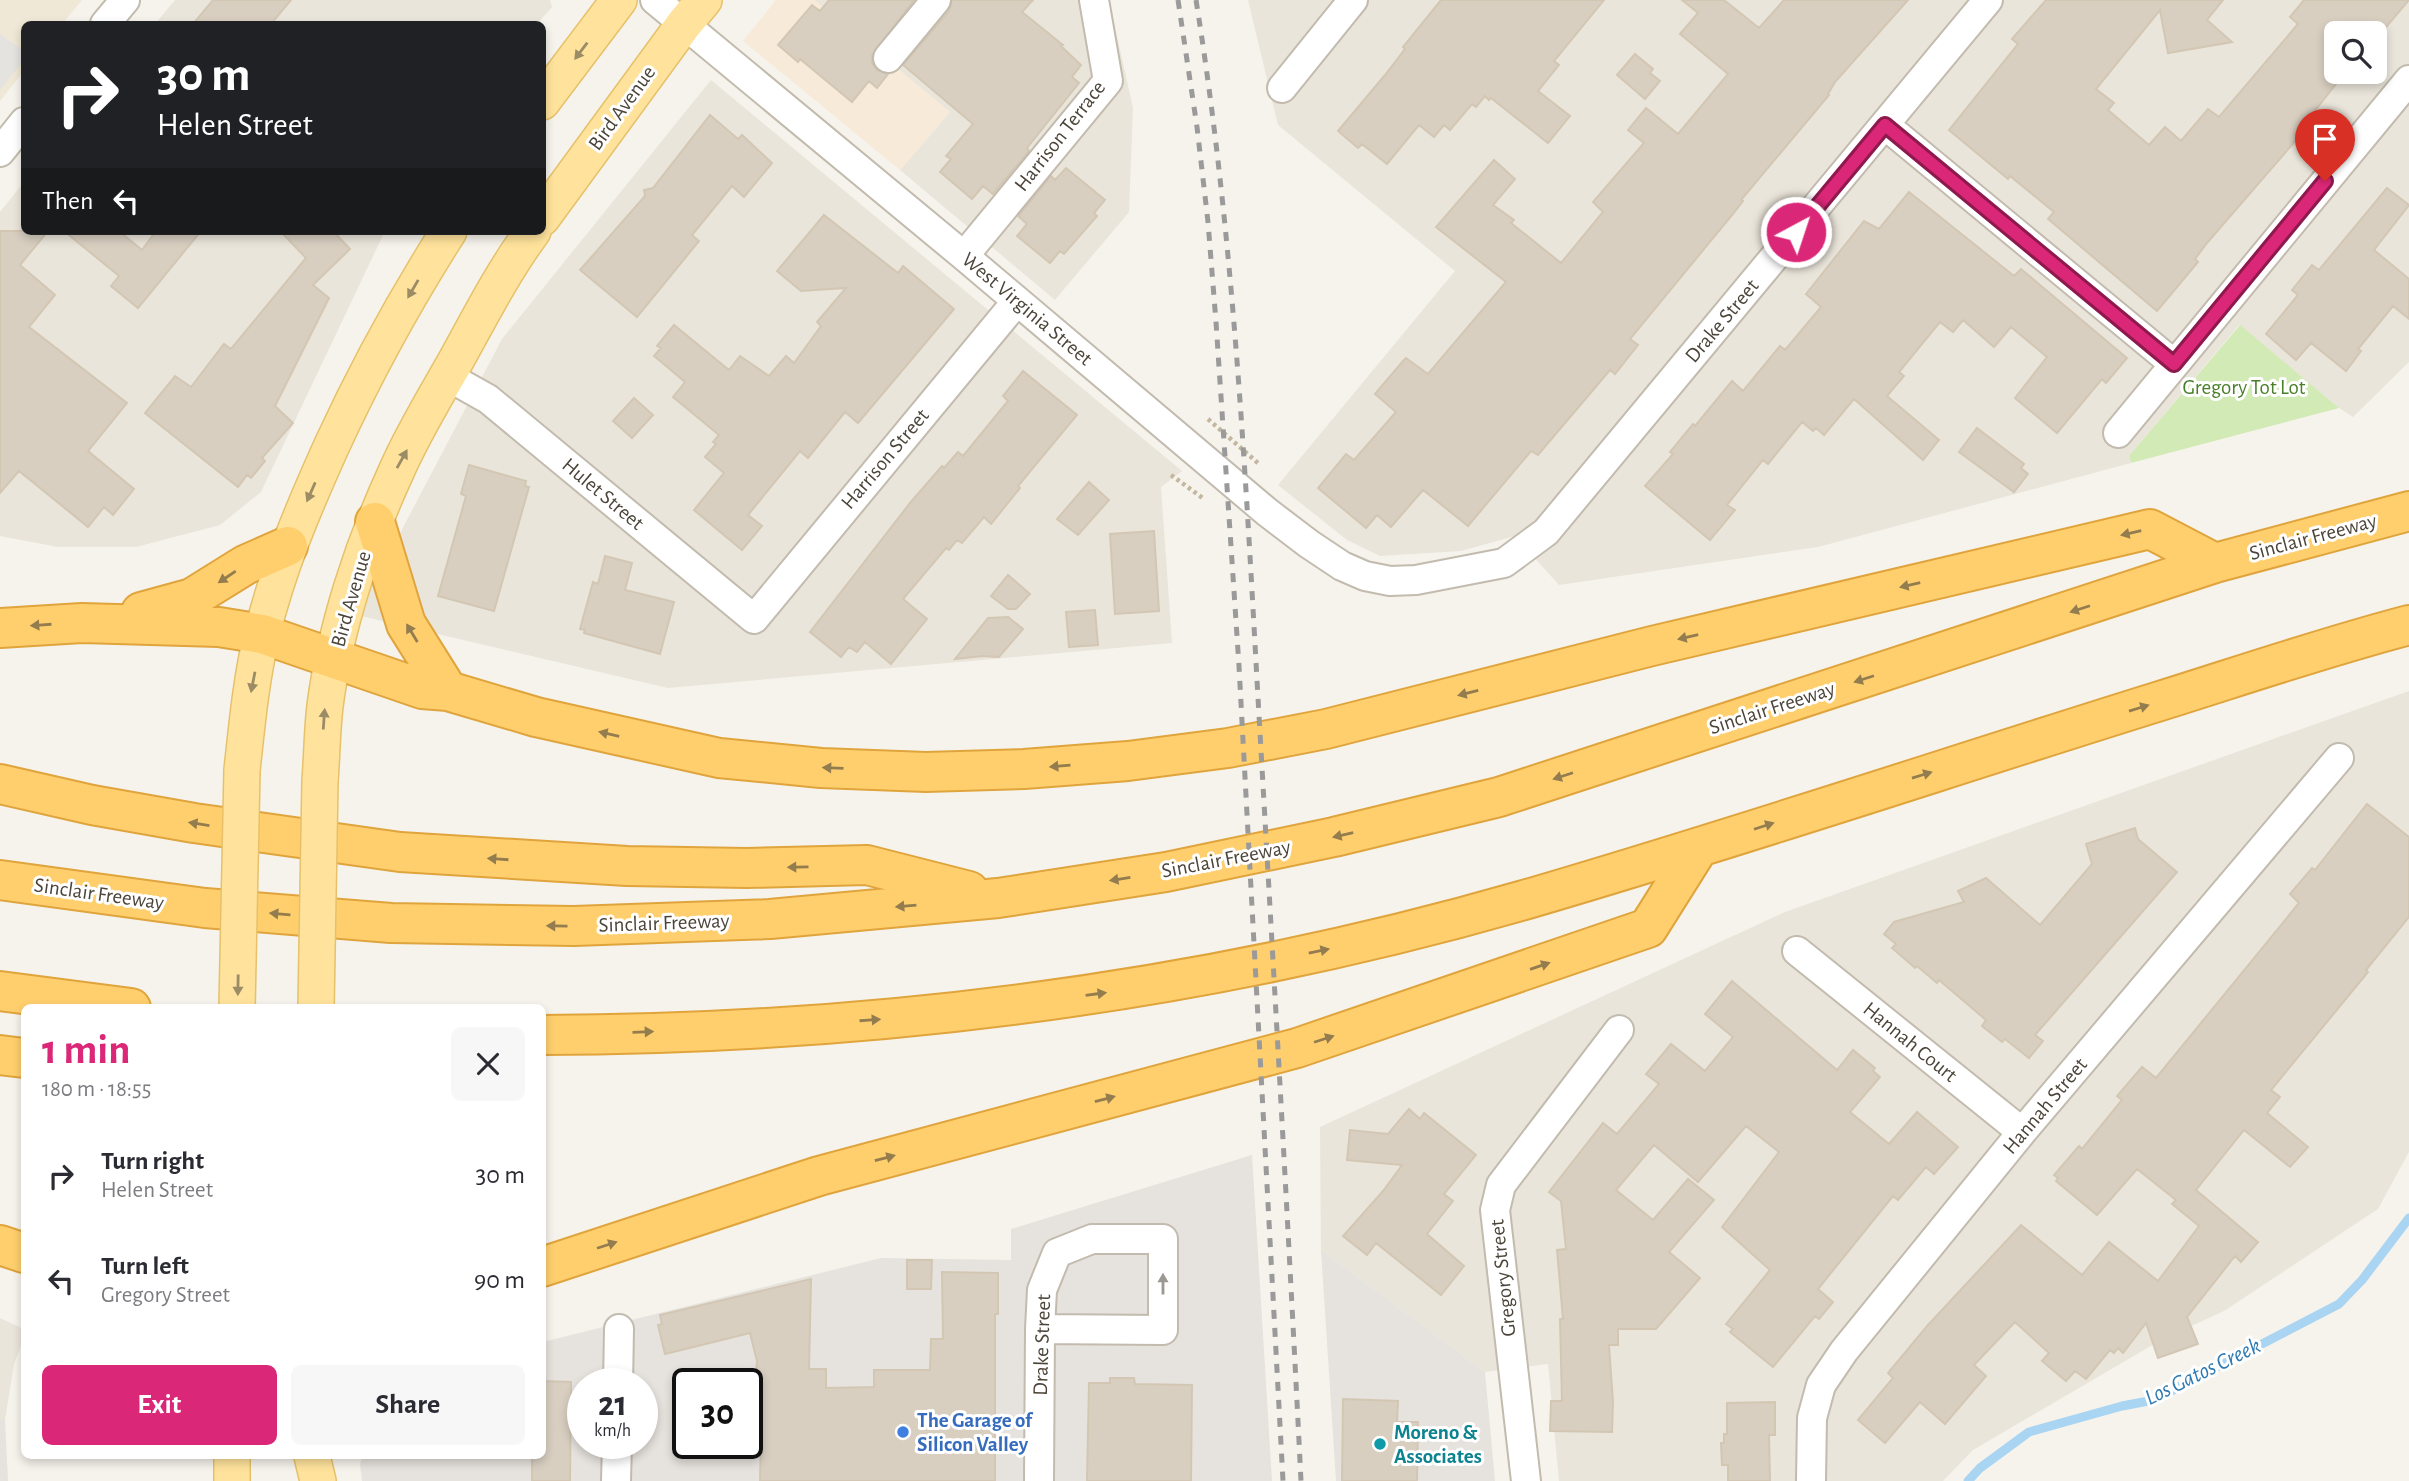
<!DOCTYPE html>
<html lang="en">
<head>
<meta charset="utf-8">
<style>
  body { margin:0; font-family:"Alegreya Sans",sans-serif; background:#f7f7f7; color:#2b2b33; height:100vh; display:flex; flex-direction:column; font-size:26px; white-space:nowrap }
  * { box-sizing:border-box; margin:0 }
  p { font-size:23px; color:#7c7c81 }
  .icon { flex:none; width:38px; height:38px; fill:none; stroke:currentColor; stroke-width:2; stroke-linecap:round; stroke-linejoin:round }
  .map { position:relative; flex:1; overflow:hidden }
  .sheet { position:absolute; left:21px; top:1004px; width:525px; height:455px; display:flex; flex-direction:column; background:#fff; border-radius:10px; box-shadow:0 4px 10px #0003 }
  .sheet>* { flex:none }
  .guide { position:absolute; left:21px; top:21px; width:525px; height:214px; border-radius:10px; box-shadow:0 4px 10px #0003; background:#202124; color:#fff; overflow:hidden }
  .tools { position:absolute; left:2324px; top:21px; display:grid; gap:14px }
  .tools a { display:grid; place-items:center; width:63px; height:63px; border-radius:10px; background:#fff; box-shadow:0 4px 10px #0003; font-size:35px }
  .speed { position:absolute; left:567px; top:1368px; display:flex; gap:14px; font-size:35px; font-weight:700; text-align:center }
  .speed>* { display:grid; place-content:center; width:91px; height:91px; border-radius:50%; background:#fff; box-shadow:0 4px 10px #0003; line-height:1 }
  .speed small { font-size:18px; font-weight:400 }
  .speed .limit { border:4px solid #111; border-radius:10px; background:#fff; color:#111 }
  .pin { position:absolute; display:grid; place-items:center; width:60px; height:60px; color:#fff; margin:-72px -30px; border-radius:50% 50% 50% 0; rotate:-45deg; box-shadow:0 0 7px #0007 }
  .pin .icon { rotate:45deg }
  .me { position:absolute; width:77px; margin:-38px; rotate:40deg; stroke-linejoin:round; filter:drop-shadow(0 0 5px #0008) }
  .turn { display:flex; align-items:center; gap:24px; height:147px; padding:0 21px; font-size:32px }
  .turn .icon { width:91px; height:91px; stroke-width:2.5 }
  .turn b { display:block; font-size:49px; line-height:60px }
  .then { display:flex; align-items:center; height:66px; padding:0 21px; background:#0003; gap:14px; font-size:26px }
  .round { display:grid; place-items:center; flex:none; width:74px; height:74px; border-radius:10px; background:#f7f7f7 }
  .head { display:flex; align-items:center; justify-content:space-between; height:119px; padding:0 21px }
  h1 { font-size:42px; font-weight:600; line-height:52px; color:#db2777 }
  .cta { display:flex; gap:14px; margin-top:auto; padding:14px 21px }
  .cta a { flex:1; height:80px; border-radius:10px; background:#db2777; color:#fff; font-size:28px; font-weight:600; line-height:80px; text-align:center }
  .cta a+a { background:#f7f7f7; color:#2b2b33 }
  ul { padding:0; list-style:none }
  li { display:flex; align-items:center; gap:21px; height:105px; padding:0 21px }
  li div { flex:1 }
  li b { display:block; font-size:26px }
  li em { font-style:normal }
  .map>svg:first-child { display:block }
  .residential { fill:#eae5da; fill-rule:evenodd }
  .commercial { fill:#f7ead8 }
  .industrial { fill:#e6e2dd; fill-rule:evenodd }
  .education { fill:#efe8d6 }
  .green { fill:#d2eab5 }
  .parking { fill:#e5e3e0 }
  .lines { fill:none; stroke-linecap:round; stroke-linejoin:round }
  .stream { stroke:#a9d4f2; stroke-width:9 }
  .building { fill:#d8cfc1; stroke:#d3c7b4; stroke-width:2 }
  .minor-casing { stroke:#c2bbae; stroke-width:32 }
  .major-casing { stroke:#e6c16a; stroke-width:38 }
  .highway-casing { stroke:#e0a43c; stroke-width:42 }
  .path { stroke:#c4b79f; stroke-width:4.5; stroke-dasharray:3.5 3.5; stroke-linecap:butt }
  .minor { stroke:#fff; stroke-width:28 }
  .major { stroke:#ffe39c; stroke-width:35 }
  .highway { stroke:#ffcf6e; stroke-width:38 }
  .rail { stroke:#9a9a9a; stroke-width:5; stroke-dasharray:9 9; stroke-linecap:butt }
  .major-bridge-casing { stroke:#e6c16a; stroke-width:38; stroke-linecap:butt }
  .major-bridge { stroke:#ffe39c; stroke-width:35 }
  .oneway { fill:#9c8c66 }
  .oneway2 { fill:#937c4e }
  .oneway3 { fill:#9c9892 }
  .route-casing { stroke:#8e194d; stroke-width:18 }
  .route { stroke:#db2777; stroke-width:12 }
  .shop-dot { fill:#3f7fe0; stroke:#fff; stroke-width:2.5 }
  .culture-dot { fill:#0f9aa8; stroke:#fff; stroke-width:2.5 }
  .labels { text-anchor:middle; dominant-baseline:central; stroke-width:6; stroke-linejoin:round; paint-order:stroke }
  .street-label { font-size:21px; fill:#4b4439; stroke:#fff }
  .park-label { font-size:21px; fill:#4a7f2a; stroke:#fff }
  .shop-label { font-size:21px; font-weight:bold; fill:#366cbe; stroke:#fff; text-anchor:start }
  .culture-label { font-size:21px; font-weight:bold; fill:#0d838f; stroke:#fff; text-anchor:start }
  .water-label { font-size:23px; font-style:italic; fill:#2e7ab2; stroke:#fff }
</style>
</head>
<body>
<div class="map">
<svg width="2409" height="1481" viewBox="0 0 2409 1481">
  <rect width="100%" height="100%" fill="#f6f3ec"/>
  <path class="residential" d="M175,0H550L552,7L537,24H155Z
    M814,0H1109L1133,108L1129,212L1055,300L900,170L950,112Z
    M1248,0H2409V362L2353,417L2339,408L2239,325L2129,456L2131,463L1818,547L1559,585L1515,536L1461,551L1380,556L1347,540L1278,485L1455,271L1278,125ZM2336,33H2375V72H2336Z
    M711,80L1182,471L1161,487L1172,643L668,688L357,615L502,339Z
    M24,182V231H385L261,492L220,525L136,547H58L0,536V212Z
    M2409,691V1152L2378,1209L2224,1311L2161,1340L1973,1450L1943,1481H1559L1548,1364L1485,1372L1321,1250L1320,1127L1785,912Z
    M0,1318L24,1329V1338L14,1364L5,1420H0Z"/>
  <path class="commercial" d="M776,0H814L950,112L900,170L743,41Z"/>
  <path class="industrial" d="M1252,1155L1272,1481H362L360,1464L363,1456H542L543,1342L881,1258L1011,1260V1229ZM583,1384H642V1444H583ZM688,1384H747V1444H688Z
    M1321,1250L1485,1372L1495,1481H1336Z
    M0,1420H5L8,1481H0Z"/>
  <path class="education" d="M0,0H82L62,24H24V71L0,101Z"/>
  <path class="green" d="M2240,325L2339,408L2131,463L2129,456Z"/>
  <path class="parking" d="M0,34L24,51V60L0,90Z"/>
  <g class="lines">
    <path class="stream" d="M1968,1481L1980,1468L2029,1432L2122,1406L2154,1400L2339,1304L2362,1280L2409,1218"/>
  </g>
  <path class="building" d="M213,0H291L271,24H193Z
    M829,0H914L872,55V63L877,70L888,74L877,88L869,81L852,102L800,59L798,62L778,45L812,5L820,11Z
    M952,0H1033L1022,12L1063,45L1061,46L1081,65L1072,77L1079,83L1027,148L1029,151L993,194L983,186L972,199L940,172L951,159L946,156L973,124L903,65L949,11Z
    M1441,0H1604L1554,61L1559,65L1538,91L1570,116L1548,143L1491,98L1489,100L1485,96L1476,107L1472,104L1450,130L1444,125L1434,137L1419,125L1387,164L1362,144L1358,148L1338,131L1385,75L1405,49L1403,47Z
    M1682,0H1724L1759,28L1784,0H1908L1835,82L1828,94L1829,95L1741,200L1743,201L1732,215L1630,339L1638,345L1615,374L1610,370L1538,455L1531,451L1468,526L1423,490L1391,527L1377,515L1366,528L1318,488L1346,454L1354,460L1396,412L1375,394L1403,361L1406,358L1428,374L1506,282L1436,227L1494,160L1515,179L1493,205L1514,220L1511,223L1561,263L1603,212L1593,202L1644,143L1628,130L1646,108L1678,134L1728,74L1680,34L1698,13Z
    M2046,0H2223L2207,20L2232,42L2168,53L2160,10L2096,89L2114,103L2108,110L2149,145L2165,127L2181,141L2208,109L2219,117L2298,24L2290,17L2304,0H2409L2381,33H2336V84L2295,136L2298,138L2207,243L2195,259L2198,262L2157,311L2048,219L2054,212L2010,176L2008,179L1949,130L2018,44L2012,39Z
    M1635,54L1653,69L1650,73L1660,81L1645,99L1617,75Z
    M710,115L738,139L742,135L772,163L744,197L732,186L692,235L699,241L637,317L580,270L645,196L644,190L653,188Z
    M1066,168L1105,200L1094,213L1097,216L1064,254L1060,251L1050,263L1017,236L1027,224L1018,216L1051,176L1055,180Z
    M2387,188L2409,205L2374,250L2409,279V319L2393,306L2358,349L2361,351L2346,371L2311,343L2296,360L2266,334L2298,295L2292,290L2312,265L2319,270Z
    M1909,192L2014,276L2021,269L2127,358L2106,383L2102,379L2057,433L2015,398L2047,357L2011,327L1994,347L1963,320L1953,332L1940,322L1899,372L1904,376L1887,396L1939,440L1923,460L1854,399L1824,435L1816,428L1813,431L1802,422L1768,464L1763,460L1727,505L1735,510L1710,540L1645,486L1673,454L1670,452L1693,424L1695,426L1732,381L1743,391L1780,346L1785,350L1821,307L1806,294L1864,221L1879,229Z
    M824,215L898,273L903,266L954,309L858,423L845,412L808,458L800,451L748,515L762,526L742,550L694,510L724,473L705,457L716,444L713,442L719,435L673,397L685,382L654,356L661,348L657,346L674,325L729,370L740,356L769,376L786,356L794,363L821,326L817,322L846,288L801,291L777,271Z
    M0,231H48L20,265L55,295L29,327L127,403L88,451L134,489L113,515L104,507L88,527L19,471L0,493Z
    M64,231H119L142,250L156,231H201L138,308L111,286L119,276Z
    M280,231H333L350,249L313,285L329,298L275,406L293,423L262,458L265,461L251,478L247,475L238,487L145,413L175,376L191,387L224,344L231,349L306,258Z
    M1023,371L1077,415L1018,486L1020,488L991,524L984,517L962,543L957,540L949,550L946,548L903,599L927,619L891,664L865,642L857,652L849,647L841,657L810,632L910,503L942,466L944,468L958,452L963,456L1003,407L1008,401L1003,396Z
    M634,398L653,415L632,438L613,421Z
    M1977,428L2024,464L2021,468L2028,474L2014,492L1959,452Z
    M469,465L526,481L525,486L529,487L494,611L438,596L466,496L461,494Z
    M1089,482L1109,500L1078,535L1057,519Z
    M1154,531L1159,611L1115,614L1110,534Z
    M605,556L632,563L625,590L674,602L660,654L584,633L585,630L580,629L593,582L598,584Z
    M1008,575L1030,594L1016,609H1008L991,596Z
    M1095,610L1098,645L1069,647L1066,612Z
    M1008,617L1023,629L999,657L983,656L955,659L988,618Z
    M2367,804L2409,837V917L2366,970L2368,972L2271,1090L2280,1097L2267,1113L2308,1147L2290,1167L2244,1130L2196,1190L2258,1242L2241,1262L2235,1256L2187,1317L2198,1344L2158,1358L2146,1323L2123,1353L2118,1348L2114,1353L2110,1350L2086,1379L2075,1371L2066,1381L2042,1361L2049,1353L2015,1322L1974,1365L1986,1376L1945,1424L1920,1402L1885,1443L1858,1420L1893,1378L1888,1373L1928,1325L2021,1225L2082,1275L2109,1242L2158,1281L2199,1226L2172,1204L2176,1200L2137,1169L2097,1215L2056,1181L2058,1178L2054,1175L2079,1146L2082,1149L2122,1100L2117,1096L2142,1067L2156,1078L2299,903L2290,894L2312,868L2315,870Z
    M2135,828L2138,839L2177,872L2035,1035L2043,1041L2029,1058L2005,1039L2002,1042L1982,1026L1986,1020L1939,980L1937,983L1917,966L1915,968L1892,948L1896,944L1884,934L1894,922L1964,902L1958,891L1986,878L2040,925L2092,864L2086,844Z
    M1732,981L1837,1070L1853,1050L1875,1068L1873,1071L1880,1077L1850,1112L1889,1144L1917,1112L1958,1147L1934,1174L1926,1167L1898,1200L1893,1196L1818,1289L1833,1302L1819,1319L1815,1316L1773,1367L1730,1332L1733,1329L1726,1324L1770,1270L1722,1227L1779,1152L1746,1126L1698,1182L1654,1145L1616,1190L1653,1220L1688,1179L1714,1200L1669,1252L1700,1278L1656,1329H1618V1345H1609L1613,1402L1612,1432L1550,1431L1551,1401H1562L1560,1319H1563L1557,1250L1566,1249L1561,1201L1549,1192L1603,1123L1617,1134L1659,1084L1646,1074L1671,1044L1705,1071L1733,1037L1705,1014Z
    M1409,1109L1420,1119L1424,1113L1476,1155L1444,1194L1453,1201L1427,1234L1464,1266L1441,1295L1376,1243L1367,1255L1343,1236L1383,1191L1402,1165L1347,1160L1350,1130L1388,1134Z
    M907,1260H932L931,1289H907Z
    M942,1272L998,1273V1314H995V1481H760L762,1385H755L757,1361L750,1333L665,1354L658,1325L662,1324L660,1315L811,1279L809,1369H826V1388L874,1387V1370H930L931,1339H943Z
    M1110,1378H1134L1135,1384L1192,1385L1191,1481H1087L1089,1383H1110Z
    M542,1381L571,1382L570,1481H532V1456H542Z
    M1343,1399L1398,1401L1397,1422H1418L1417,1481H1342Z
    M1775,1402V1435H1769L1770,1481H1728V1465H1722L1721,1443H1724V1434H1727V1403Z"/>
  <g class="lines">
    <defs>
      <path id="minor" d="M655,0L964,256L1267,512L1309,544L1342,566L1365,576L1390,581L1416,580L1504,563L1546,532L1988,0
        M105,24L125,0
        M888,58L936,0
        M1282,88L1353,0
        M1885,125L2174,364
        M0,152L24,122
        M964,256L1108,81L1094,0
        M447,376L488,399L754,619L1017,301
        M2118,433L2409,80
        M1797,951L2022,1132
        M618,1384L619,1329
        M616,1481L617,1444
        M1039,1481L1040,1329L1042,1290L1057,1253L1092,1239H1163V1330L1040,1329
        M1526,1481L1495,1210L1501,1185L1619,1030
        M1811,1481L1812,1418L1821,1385L1844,1351L2022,1132L2339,758"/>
      <path id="major" d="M542,102L619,0
        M542,218L684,24L704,0
        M242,770C247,725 251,679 262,634C278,568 304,507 332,445C366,371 405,300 449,231
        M320,781C322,756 322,731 325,706C335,628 363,544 396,472C412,435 434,399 454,364C479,319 502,273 533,231
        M312,1456L318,1481
        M232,1481V1456"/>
      <path id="highway" d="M375,522L406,624L448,691
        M141,612L192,598L245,565L288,546
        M0,628L82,623L219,627L262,634L422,689L448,691L536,717L719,758L821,768L926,772L1024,769L1128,761L1228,748L1326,729L1652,646L2150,529L2215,563
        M0,784L92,805L194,823L400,852L627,866L747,868L867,865L969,891
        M0,880L205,908L391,923L574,926L770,919L998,898L1166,872L1334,837L1499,797L2215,563L2409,511
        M0,991L131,1008
        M542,1035C874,1034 1205,992 1524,900C1737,838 1948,767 2160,701C2243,675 2325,647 2409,625
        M0,1055L24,1058
        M0,1245L24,1253
        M542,1267L819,1176L1297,1048L1648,928L1699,847"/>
    </defs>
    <use href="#minor" class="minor-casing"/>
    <use href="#major" class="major-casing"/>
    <use href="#highway" class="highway-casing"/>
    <path class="path" d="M1208,419L1259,464
      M1171,475L1204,499"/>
    <use href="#minor" class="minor"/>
    <use href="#major" class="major"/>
    <use href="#highway" class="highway"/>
    <path class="rail" d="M1178,0L1197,127L1208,222L1216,322L1239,666L1283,1481
      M1196,0C1233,231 1245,465 1258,698C1273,959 1288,1220 1301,1481"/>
    <defs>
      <path id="major-bridge" d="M237,1008L242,770
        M316,1008L320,781"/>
    </defs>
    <use href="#major-bridge" class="major-bridge-casing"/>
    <use href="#major-bridge" class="major-bridge"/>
  </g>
  <defs><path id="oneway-solid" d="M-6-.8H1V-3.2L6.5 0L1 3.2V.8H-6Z" transform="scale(1.75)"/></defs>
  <g class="oneway">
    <use href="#oneway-solid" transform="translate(581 51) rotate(127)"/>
    <use href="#oneway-solid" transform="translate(413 289) rotate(120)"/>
    <use href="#oneway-solid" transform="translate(402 459) rotate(-61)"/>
    <use href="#oneway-solid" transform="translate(311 492) rotate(114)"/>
    <use href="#oneway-solid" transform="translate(253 682) rotate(101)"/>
    <use href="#oneway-solid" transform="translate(324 719) rotate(-86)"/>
    <use href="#oneway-solid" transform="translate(238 985) rotate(91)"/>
  </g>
  <g class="oneway2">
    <use href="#oneway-solid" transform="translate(2131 533) rotate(167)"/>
    <use href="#oneway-solid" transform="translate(227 577) rotate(146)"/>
    <use href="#oneway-solid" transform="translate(1910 585) rotate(167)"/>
    <use href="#oneway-solid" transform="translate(2080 609) rotate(162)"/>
    <use href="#oneway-solid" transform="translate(41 625) rotate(176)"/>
    <use href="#oneway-solid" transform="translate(412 633) rotate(-121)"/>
    <use href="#oneway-solid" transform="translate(1688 637) rotate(167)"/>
    <use href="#oneway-solid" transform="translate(1864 679) rotate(162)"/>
    <use href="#oneway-solid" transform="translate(1468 693) rotate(166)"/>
    <use href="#oneway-solid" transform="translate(2139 708) rotate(-17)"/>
    <use href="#oneway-solid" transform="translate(609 734) rotate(-167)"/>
    <use href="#oneway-solid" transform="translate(1060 766) rotate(175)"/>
    <use href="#oneway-solid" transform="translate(833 768) rotate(-178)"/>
    <use href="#oneway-solid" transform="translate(1922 775) rotate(-17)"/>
    <use href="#oneway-solid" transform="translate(1563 776) rotate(162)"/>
    <use href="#oneway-solid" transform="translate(199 824) rotate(-171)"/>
    <use href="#oneway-solid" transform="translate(1764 826) rotate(-18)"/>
    <use href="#oneway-solid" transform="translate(1343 835) rotate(167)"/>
    <use href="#oneway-solid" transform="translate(498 859) rotate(-176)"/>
    <use href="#oneway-solid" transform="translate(798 867) rotate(179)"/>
    <use href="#oneway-solid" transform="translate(1120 879) rotate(171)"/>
    <use href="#oneway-solid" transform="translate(906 906) rotate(175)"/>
    <use href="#oneway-solid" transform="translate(280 914) rotate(-175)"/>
    <use href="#oneway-solid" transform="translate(557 926) rotate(-179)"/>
    <use href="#oneway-solid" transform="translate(1319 951) rotate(-12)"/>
    <use href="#oneway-solid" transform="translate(1540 966) rotate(-19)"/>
    <use href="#oneway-solid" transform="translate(1096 994) rotate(-8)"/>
    <use href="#oneway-solid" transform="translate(870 1020) rotate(-4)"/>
    <use href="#oneway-solid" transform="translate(643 1032) rotate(-2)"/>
    <use href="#oneway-solid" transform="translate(1324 1039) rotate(-18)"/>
    <use href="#oneway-solid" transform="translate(1105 1099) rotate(-15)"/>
    <use href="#oneway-solid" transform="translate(885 1158) rotate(-15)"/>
    <use href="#oneway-solid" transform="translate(607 1245) rotate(-18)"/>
  </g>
  <use class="oneway3" href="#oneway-solid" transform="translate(1163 1284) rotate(-90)"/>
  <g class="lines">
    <defs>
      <path id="route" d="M1796,232L1885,125L2174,364L2325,181"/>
    </defs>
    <use href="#route" class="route-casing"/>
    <use href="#route" class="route"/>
  </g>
  <circle class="shop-dot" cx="903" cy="1432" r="7"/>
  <circle class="culture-dot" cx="1380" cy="1444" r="7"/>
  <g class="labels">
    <g class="street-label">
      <text transform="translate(622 108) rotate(-54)">Bird Avenue</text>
      <text transform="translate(1060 136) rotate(-52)">Harrison Terrace</text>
      <text transform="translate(1027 309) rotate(40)">West Virginia Street</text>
      <text transform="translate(1722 321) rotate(-50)">Drake Street</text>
      <text transform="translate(885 459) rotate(-50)">Harrison Street</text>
      <text transform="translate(603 494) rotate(40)">Hulet Street</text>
      <text transform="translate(2313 537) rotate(-15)">Sinclair Freeway</text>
      <text transform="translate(351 599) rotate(-74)">Bird Avenue</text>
      <text transform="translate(1772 708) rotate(-18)">Sinclair Freeway</text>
      <text transform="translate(1226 859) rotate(-11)">Sinclair Freeway</text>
      <text transform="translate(99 894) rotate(8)">Sinclair Freeway</text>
      <text transform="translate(664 923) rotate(-2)">Sinclair Freeway</text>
      <text transform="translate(1910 1042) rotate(39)">Hannah Court</text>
      <text transform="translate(2045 1106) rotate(-50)">Hannah Street</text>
      <text transform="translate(1503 1278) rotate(-96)">Gregory Street</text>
      <text transform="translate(1042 1345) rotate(-88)">Drake Street</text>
    </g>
    <g class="park-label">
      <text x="2244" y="387">Gregory Tot Lot</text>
    </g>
    <g class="shop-label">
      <text x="917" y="1420">The Garage of<tspan x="917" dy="24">Silicon Valley</tspan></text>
    </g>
    <g class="culture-label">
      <text x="1394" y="1432">Moreno &amp;<tspan x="1394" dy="24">Associates</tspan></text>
    </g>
    <g class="water-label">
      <text transform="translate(2203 1372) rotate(-26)">Los Gatos Creek</text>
    </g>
  </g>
</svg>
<div class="tools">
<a><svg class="icon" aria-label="search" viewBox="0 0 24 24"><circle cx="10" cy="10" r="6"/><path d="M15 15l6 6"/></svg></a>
</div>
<div class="speed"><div>21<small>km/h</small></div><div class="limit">30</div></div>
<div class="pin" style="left:2325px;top:181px;background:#d93025"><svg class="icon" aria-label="arrive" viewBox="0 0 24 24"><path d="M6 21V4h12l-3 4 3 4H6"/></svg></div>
<svg class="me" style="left:1796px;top:232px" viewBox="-20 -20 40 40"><circle r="17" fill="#db2777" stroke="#fff" stroke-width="3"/><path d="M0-11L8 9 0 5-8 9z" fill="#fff"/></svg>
<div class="guide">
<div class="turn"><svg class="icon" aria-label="right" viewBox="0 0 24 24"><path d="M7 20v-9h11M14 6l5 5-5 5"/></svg><div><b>30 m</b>Helen Street</div></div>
<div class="then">Then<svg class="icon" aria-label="left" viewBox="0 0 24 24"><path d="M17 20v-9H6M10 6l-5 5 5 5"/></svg></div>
</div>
<section class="sheet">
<div class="head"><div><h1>1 min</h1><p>180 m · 18:55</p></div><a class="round"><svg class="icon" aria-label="close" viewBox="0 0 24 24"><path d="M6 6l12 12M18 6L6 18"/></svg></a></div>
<ul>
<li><svg class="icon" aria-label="right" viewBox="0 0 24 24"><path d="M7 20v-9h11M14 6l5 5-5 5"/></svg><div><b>Turn right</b><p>Helen Street</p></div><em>30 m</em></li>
<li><svg class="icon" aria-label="left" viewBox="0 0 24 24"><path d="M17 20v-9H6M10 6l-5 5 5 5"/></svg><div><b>Turn left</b><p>Gregory Street</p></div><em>90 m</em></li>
</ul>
<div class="cta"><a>Exit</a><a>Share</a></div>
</section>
</div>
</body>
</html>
